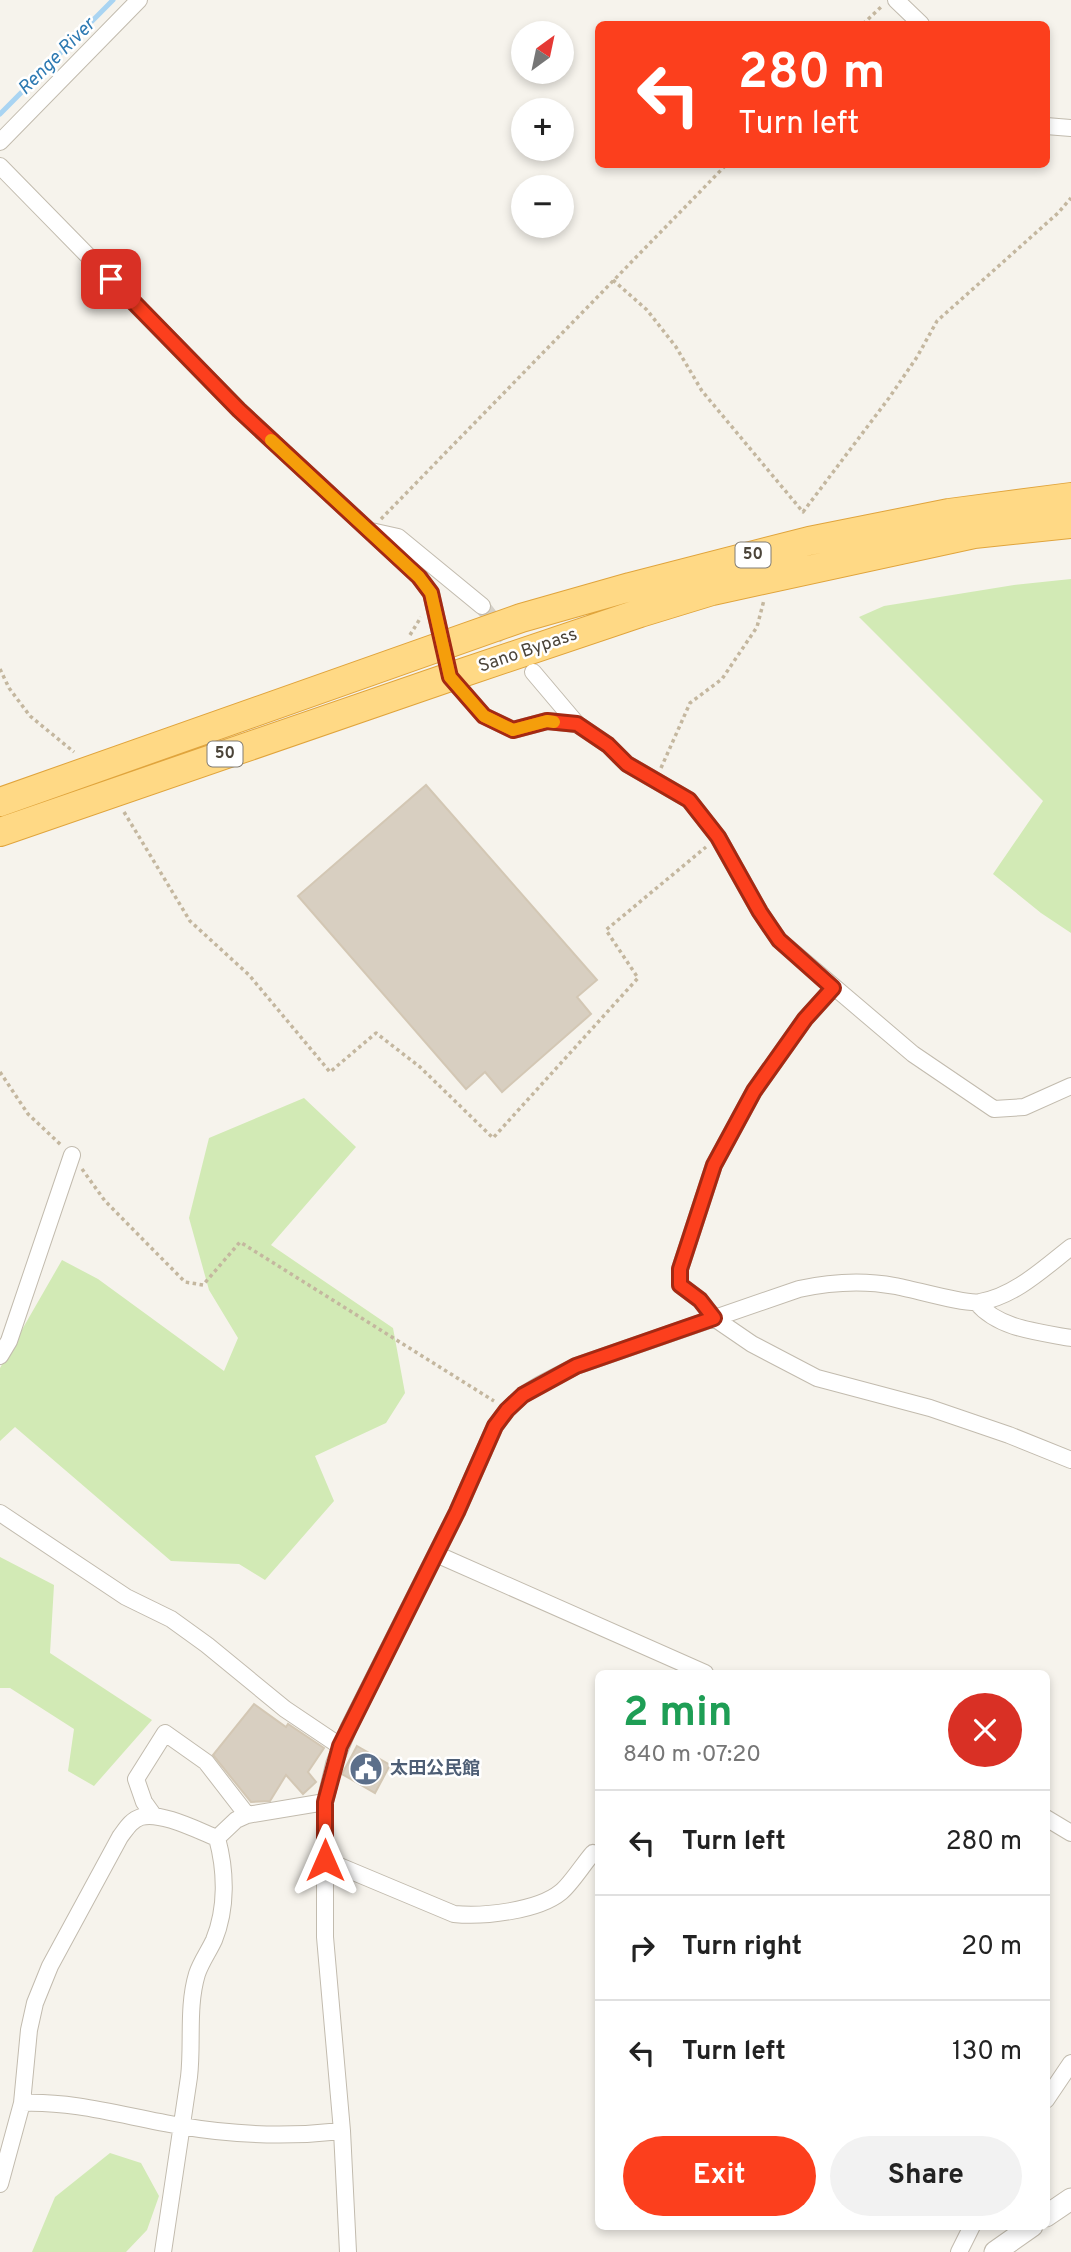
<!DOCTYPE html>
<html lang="en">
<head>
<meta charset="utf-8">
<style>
  body { margin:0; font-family:Overpass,"Noto Sans JP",sans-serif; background:#f2f2f2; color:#222; height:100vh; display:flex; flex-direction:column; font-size:26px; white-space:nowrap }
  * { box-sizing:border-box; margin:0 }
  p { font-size:23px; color:#767676 }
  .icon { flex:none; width:38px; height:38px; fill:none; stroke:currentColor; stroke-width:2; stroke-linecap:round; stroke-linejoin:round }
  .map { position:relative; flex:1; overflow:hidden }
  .side { position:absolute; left:595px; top:1670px; width:455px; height:560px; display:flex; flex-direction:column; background:#fff; border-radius:10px; box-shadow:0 4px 10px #0003 }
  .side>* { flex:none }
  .guide { position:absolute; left:595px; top:21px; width:455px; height:147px; border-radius:10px; box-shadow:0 4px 10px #0003; background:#fc3f1d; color:#fff; overflow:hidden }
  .needle { width:46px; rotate:33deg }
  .controls { position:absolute; left:511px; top:21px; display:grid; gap:14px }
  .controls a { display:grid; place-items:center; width:63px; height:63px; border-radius:50%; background:#fff; box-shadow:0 4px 10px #0003; font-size:35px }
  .pin { position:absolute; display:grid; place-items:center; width:60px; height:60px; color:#fff; margin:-30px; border-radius:14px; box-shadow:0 4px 10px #0006 }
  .me { position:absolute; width:77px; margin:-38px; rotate:0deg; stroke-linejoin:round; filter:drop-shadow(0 0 5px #0008) }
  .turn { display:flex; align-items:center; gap:24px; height:147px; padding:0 28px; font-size:32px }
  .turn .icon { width:91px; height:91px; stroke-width:2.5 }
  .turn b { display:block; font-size:49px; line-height:60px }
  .round { display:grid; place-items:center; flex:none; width:74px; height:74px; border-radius:37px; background:#f2f2f2 }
  .headline { display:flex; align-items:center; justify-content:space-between; height:119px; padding:0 28px }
  h1 { font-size:42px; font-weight:700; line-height:52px; color:#1e9e55 }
  .primary-button { display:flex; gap:14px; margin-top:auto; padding:14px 28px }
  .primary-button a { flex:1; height:80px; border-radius:42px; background:#fc3f1d; color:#fff; font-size:28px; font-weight:700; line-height:80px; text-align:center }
  .primary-button a+a { background:#f2f2f2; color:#222 }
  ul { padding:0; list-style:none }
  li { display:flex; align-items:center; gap:21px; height:105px; padding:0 28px; border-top:2px solid #e0e0e0 }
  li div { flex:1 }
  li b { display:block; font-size:26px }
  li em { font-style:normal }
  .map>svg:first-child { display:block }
  .green { fill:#d2eab5 }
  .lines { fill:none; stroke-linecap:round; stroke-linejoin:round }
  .stream { stroke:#a9d4f2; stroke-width:5 }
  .building { fill:#d8cfc1; stroke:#d3c7b4; stroke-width:2 }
  .minor-tunnel { stroke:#d4d0c8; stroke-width:16; stroke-dasharray:16 8; stroke-linecap:butt }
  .minor-casing { stroke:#c2bbae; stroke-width:18 }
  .tertiary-casing { stroke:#c2bbae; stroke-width:23 }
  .trunk-casing { stroke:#e0a43c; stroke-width:30 }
  .path { stroke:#c4b79f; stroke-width:3.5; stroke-dasharray:3.5 3.5; stroke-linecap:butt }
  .minor { stroke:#fff; stroke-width:16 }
  .tertiary { stroke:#fff; stroke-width:21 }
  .trunk { stroke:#ffd985; stroke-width:28 }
  .route-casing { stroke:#a42913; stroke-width:18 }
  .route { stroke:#fc3f1d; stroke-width:12 }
  .slow { stroke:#f59e0b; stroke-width:12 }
  .labels { text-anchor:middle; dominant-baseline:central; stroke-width:5; stroke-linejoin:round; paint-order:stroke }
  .shield { fill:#fff; stroke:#817c74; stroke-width:2 }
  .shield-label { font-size:16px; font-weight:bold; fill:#4b4439 }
  .street-label { font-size:18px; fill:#4b4439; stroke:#fff }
  .service-label { font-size:18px; font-weight:bold; fill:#4e5e75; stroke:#fff; text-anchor:start }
  .water-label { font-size:19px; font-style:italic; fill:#2e7ab2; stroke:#fff }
</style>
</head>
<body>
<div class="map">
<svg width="1071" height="2252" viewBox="0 0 1071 2252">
  <rect width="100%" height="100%" fill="#f6f3ec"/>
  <path class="green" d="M1071,579V933L1041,913L993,874L1043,801L859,617L884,606L1014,585Z
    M304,1098L356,1147L271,1245L393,1328L405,1393L386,1423L315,1456L334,1501L265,1580L239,1564L171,1561L15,1427L0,1441V1368L62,1260L98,1279L224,1371L238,1338L209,1290L189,1218L209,1138Z
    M0,1557L54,1585L50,1653L152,1720L94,1786L68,1771L74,1729L10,1688H0Z
    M110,2153L141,2163L159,2196L147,2230L126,2252H32L55,2197Z"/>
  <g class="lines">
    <path class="stream" d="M0,114L113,0"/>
  </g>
  <path class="building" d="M426,785L597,980L577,997L591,1014L502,1092L485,1072L466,1089L298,896Z
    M254,1704L286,1727L288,1724L324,1748L308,1772L316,1782L303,1794L286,1775L270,1801L251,1802L213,1755Z
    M357,1746L390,1765L375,1793L342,1774Z"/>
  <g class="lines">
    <path class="minor-tunnel" d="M482,606L523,659"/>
    <defs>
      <path id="minor" d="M896,0L921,24
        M1046,126L1071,128
        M0,142L139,0
        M0,166L239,410L419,577L431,593L450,677L484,716L513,730L547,721L577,724L608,745L627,764L689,800L718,837L760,912L779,940L913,1054L994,1109L1024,1107L1071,1086
        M371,531L398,537L482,606
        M533,672L577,724
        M833,988L805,1019L754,1091L714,1165L680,1269V1285L700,1300L714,1318L752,1344L817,1378L930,1408L1009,1435L1071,1460
        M977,1303C999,1329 1039,1332 1071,1338
        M0,1356L9,1341L72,1155
        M0,1513L126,1597L171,1619L207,1645L285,1709L340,1746
        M436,1554L705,1673
        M154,1816L144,1802L136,1779L165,1733L206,1762L247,1815L325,1802
        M1046,1818L1071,1833
        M325,1860L454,1914C483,1917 538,1911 561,1892C571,1884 584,1863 593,1853L598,1855
        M1046,2100L1071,2063
        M22,2103C78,2101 126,2117 181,2126C233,2135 289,2137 342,2131
        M0,2184L22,2103L29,2030L35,2003L50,1966L120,1837C126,1829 131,1820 141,1817C160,1811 199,1831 217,1838
        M163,2252L189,2077C193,2044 187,2007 197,1974C201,1962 209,1951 214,1940C227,1908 226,1871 217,1838L236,1820L247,1815
        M348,2252L342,2131L325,1937V1802L334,1764L349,1727L457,1512L495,1426L507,1410L523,1395L541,1384L576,1366L799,1289C831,1282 863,1280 895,1286C913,1289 966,1305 980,1302C1015,1296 1044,1268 1071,1247
        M959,2252L972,2226"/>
      <path id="tertiary" d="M1046,2216L1071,2199
        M995,2252L1032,2226"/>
      <path id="trunk" d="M0,802L521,618L630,587L809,541L949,513L1071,497
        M0,832L450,677L640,613L712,591L974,534L1071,524"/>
    </defs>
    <use href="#minor" class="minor-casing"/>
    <use href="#tertiary" class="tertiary-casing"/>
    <use href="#trunk" class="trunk-casing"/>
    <path class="path" d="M863,24L881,7
      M613,280L647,310L676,347L702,391L803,512L889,398L917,357L937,321L1058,213L1071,198
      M381,519L727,164
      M410,635L421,617
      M0,669L9,688L30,716L74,752
      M661,768L690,703L722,679L757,627L764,600
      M124,812L190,921L249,975L330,1072L376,1033L420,1067L493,1138L638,978L606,930L706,847
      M0,1072L28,1114L61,1145
      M82,1169L105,1201L185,1282L203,1285L240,1242L494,1401"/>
    <use href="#minor" class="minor"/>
    <use href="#tertiary" class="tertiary"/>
    <use href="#trunk" class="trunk"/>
  </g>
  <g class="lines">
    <defs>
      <path id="route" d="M111,279L239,410L419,577L431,593L450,677L484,716L513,730L547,721L577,724L608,745L627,764L689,800L718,837L760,912L779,940L833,988L805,1019L754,1091L714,1165L680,1269V1285L700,1300L714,1318L576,1366L523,1395L507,1410L495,1426L457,1512L340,1746L325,1802V1860"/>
    </defs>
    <use href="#route" class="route-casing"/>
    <use href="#route" class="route"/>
    <path class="slow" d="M271,440L419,577L431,593L450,677L484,716L513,730L547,721L554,722"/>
  </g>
  <defs>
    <symbol id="civic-disc" viewBox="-11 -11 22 22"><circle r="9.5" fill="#5c6f8a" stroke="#fff"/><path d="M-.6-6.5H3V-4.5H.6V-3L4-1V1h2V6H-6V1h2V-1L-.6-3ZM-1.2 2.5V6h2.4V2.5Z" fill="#fff"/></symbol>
  </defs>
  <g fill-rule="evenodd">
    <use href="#civic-disc" x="347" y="1750" width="38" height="38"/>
  </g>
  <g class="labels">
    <g class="shield">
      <rect x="735.5" y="542.5" width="35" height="25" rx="5"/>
      <rect x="207.5" y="741.5" width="35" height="25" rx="5"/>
    </g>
    <g class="shield-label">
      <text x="753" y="555">50</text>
      <text x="225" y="754">50</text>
    </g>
    <g class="street-label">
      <text transform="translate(528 651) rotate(-19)">Sano Bypass</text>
    </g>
    <g class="service-label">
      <text x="390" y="1769">太田公民館</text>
    </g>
    <g class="water-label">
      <text transform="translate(57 57) rotate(-45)">Renge River</text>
    </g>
  </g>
</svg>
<div class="controls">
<a><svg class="needle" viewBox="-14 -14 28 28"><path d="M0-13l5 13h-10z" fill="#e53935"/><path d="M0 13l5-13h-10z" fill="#767676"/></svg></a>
<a>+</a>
<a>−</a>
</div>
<div class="pin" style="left:111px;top:279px;background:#d93025"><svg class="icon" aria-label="arrive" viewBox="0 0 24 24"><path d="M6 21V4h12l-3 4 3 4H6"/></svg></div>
<svg class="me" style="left:325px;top:1860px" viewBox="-20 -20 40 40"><path d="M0-17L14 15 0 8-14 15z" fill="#fc3f1d" stroke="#fff" stroke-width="4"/></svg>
<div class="guide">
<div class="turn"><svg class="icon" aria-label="left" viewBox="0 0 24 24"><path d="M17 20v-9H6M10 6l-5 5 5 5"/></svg><div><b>280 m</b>Turn left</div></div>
</div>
<section class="side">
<div class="headline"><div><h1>2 min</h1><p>840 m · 07:20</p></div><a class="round" style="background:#d93025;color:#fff"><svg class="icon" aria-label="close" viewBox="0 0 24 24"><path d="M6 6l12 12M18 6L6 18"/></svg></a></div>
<ul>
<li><svg class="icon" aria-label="left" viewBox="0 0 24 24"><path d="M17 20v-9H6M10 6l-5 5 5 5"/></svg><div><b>Turn left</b></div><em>280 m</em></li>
<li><svg class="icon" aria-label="right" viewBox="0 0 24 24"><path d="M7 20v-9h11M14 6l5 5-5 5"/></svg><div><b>Turn right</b></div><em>20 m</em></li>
<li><svg class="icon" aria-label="left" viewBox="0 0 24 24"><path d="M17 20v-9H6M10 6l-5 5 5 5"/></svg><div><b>Turn left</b></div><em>130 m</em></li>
</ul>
<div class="primary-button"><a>Exit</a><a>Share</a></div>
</section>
</div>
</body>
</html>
